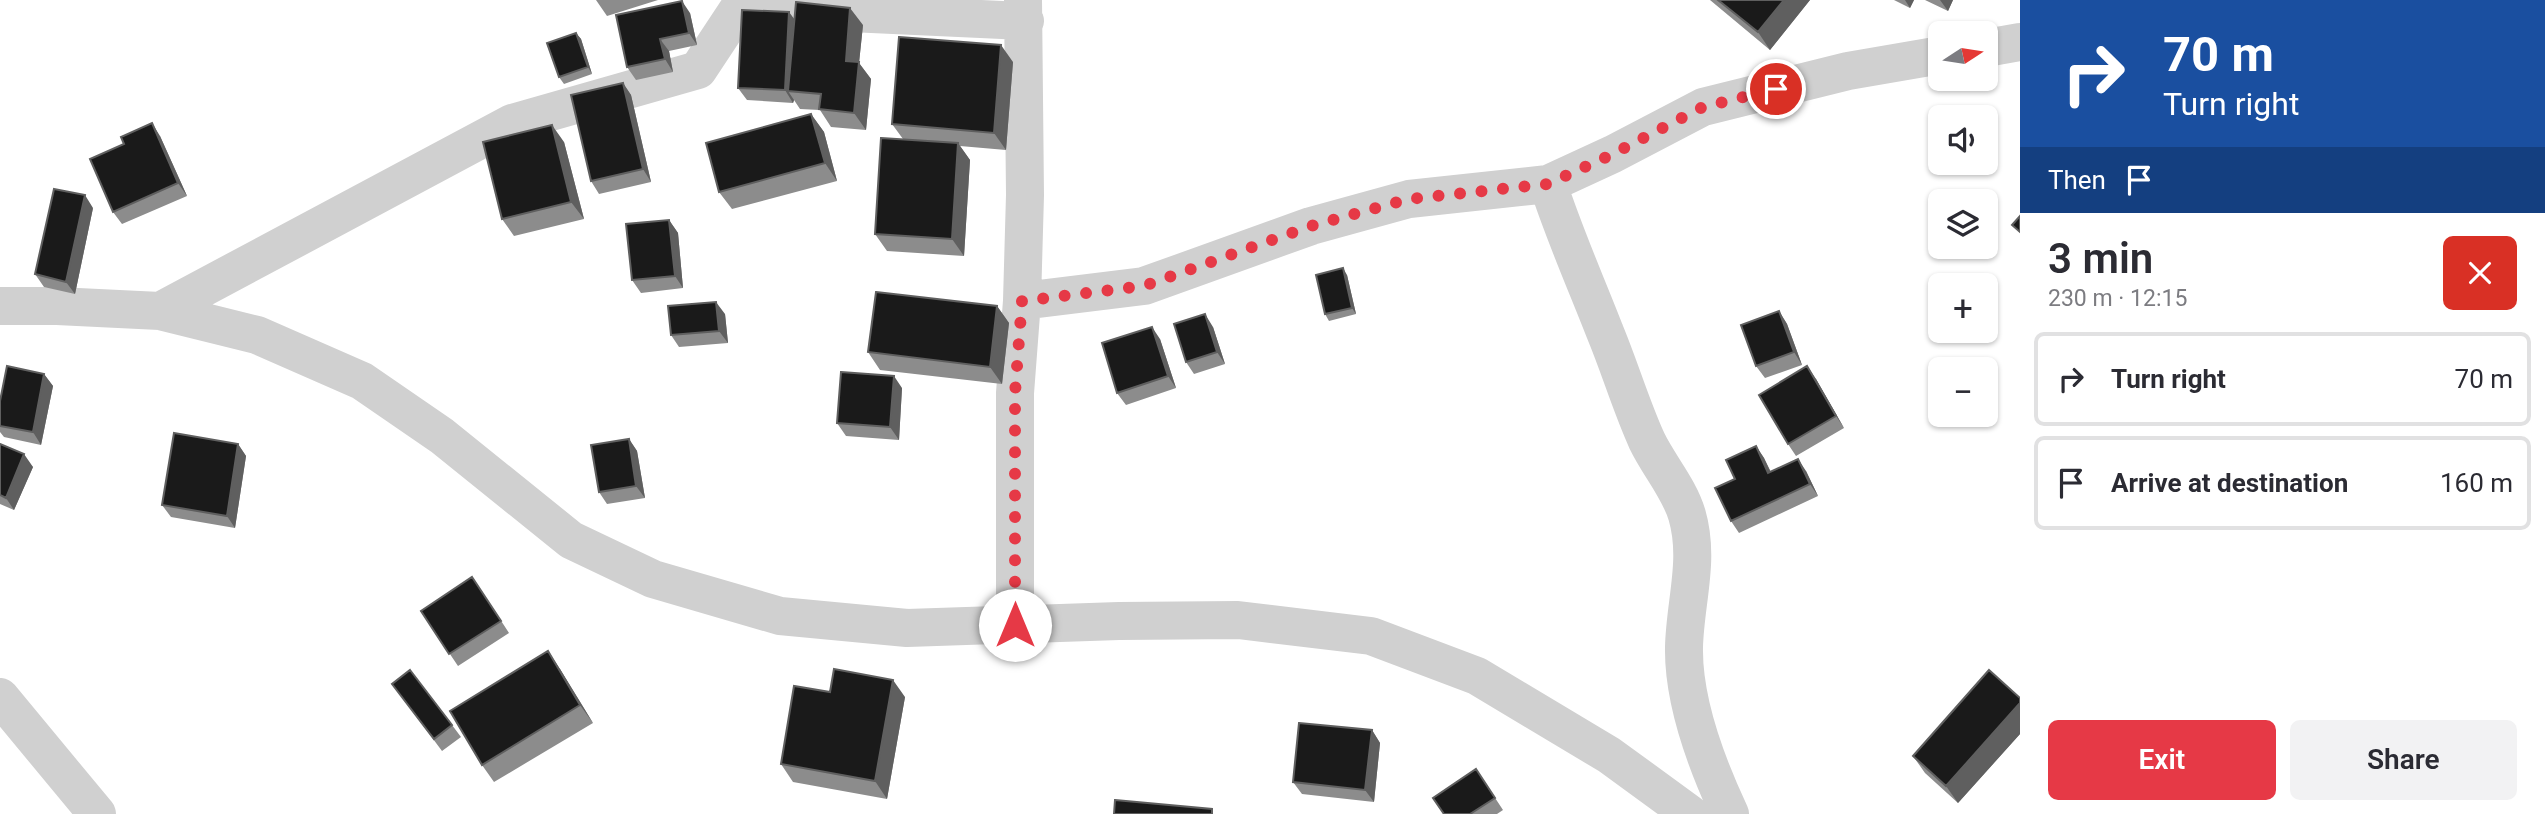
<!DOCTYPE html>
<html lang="en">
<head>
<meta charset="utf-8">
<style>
  body { margin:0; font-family:Roboto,sans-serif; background:#f2f2f3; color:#2b2b33; height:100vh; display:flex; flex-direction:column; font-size:26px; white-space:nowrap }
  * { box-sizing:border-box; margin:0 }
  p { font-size:23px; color:#7c7c81 }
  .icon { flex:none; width:38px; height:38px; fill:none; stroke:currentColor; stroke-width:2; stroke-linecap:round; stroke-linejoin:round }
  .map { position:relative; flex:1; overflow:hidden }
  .drawer { display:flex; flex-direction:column; background:#fff; width:525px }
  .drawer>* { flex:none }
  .banner { background:#1a4fa0; color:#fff; overflow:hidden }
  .needle { width:46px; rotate:78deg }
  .controls { position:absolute; left:1928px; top:21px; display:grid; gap:14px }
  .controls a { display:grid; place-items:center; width:70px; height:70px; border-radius:10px; background:#fff; box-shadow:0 2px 5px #0004; font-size:35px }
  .pin { position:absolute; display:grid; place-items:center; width:60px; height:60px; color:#fff; margin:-30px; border:4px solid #fff; border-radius:50%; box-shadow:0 2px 7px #0007 }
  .me { position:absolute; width:77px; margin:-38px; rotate:0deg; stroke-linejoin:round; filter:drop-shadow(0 0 5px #0008) }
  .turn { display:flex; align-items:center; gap:24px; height:147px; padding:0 28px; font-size:32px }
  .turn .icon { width:91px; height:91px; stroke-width:2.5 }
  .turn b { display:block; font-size:49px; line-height:60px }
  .then { display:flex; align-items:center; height:66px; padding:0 28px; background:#0003; gap:14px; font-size:26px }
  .round { display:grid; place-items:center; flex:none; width:74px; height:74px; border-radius:10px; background:#f2f2f3 }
  .headline { display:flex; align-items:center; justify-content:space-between; height:119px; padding:0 28px }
  h1 { font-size:42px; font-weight:600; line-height:52px }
  .action { display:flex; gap:14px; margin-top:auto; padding:14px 28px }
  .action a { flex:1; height:80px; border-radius:10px; background:#e63946; color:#fff; font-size:28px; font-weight:600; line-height:80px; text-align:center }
  .action a+a { background:#f2f2f3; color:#2b2b33 }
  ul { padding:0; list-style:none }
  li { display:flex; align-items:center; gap:21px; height:94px; margin:0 14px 10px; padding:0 14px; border:4px solid #e1e1e2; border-radius:10px }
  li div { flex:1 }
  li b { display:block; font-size:26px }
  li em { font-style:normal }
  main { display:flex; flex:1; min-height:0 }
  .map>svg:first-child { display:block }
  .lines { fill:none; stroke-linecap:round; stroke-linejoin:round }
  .minor { stroke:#d0d0d0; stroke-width:38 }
  .wall { fill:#8c8c8c }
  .shaded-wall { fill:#5f5f5f }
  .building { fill:#1a1a1a; stroke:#5f5f5f; stroke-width:2 }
  .route { stroke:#e63946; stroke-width:12; stroke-dasharray:0 21.6 }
</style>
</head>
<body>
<main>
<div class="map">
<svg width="2020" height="814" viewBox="0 0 2020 814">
  <rect width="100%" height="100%" fill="#fff"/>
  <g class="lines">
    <path class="minor" d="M1986,48L2020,42
      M1548,184C1564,234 1586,283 1605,332C1620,368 1631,406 1647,441C1659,466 1679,488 1687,515C1700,560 1685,602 1684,647C1683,701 1707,765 1730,814
      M1022,301L1144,286L1311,226L1409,199L1548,184L1613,154L1703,107L1848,71L1941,55
      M0,306H57L160,311L257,335L362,381L442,436L571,540L653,579L780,616L907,628L1119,621L1238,620L1371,636L1477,676L1609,755L1690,814
      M160,311L512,123L698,70L739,8L1025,21
      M1015,625V393L1022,301L1025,195L1023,0
      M0,697L97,814"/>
  </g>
  <path class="wall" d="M596,0H658L607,16Z
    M1710,0H1810L1770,50Z
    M1894,0H1914L1910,8Z
    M1925,0H1953L1948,11Z
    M690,13L697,45L669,51L673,72L636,80L627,67Z
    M863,25L859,63L871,79L866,130L831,127L820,110L800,109L794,100L793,103L747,100L738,88Z
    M576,33L581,39L592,74L564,84L559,77Z
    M1013,62L1006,150L960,146L970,160L964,256L887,251L875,234L903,139L892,124Z
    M623,83L631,95L651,182L599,194L591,181Z
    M811,114L824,132L837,181L732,209L719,192Z
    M160,136L187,196L122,224L113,212Z
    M564,142L584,219L514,236L502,219Z
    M93,208L75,294L44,287L35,274Z
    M669,220L678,233L683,288L641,293L632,280Z
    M1347,275L1356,314L1329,321L1325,314Z
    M997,306L1009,323L1002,384L880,370L868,352Z
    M1779,311L1787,324L1802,365L1765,378L1756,366Z
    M725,314L728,343L679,347L671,335Z
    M1213,327L1225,364L1194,374L1186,362Z
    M1160,339L1176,388L1126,405L1117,393Z
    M44,374L53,386L41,445L4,437L0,432V401Z
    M1816,379L1844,428L1796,456L1788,444Z
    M902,388L899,440L846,436L837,423Z
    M629,439L637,451L645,498L607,504L599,492Z
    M0,444L33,467L14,510L0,504Z
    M238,444L246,456L235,528L171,517L162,505Z
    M1756,446L1764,458L1771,472L1806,471L1818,496L1739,533L1731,521L1735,479Z
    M481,590L509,633L458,666L421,611Z
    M560,669L593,723L494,782L482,765Z
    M830,692L905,697L887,799L793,782L781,764Z
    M401,696L452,725L461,737L442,751Z
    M2020,698V734L1958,803L1925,773L1913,756Z
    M1372,730L1380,743L1374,802L1302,794L1293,782Z
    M1476,769L1503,810L1497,814H1444Z"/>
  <path class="shaded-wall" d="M1784,0H1810L1770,50L1758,32Z
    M1905,0H1914L1910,8Z
    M1940,0H1953L1948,11Z
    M682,1L690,13L697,45L689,33Z
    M850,8L863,25L859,63L871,79L866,130L854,113L846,61Z
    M789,12L798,24L788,91L794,100L793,103L785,90Z
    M576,33L581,39L592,74L588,67Z
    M660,39L669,51L673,72L665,59Z
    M1001,45L1013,62L1006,150L994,133Z
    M623,83L631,95L651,182L643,169Z
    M811,114L824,132L837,181L825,163Z
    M152,123L160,136L187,196L178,183Z
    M552,125L564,142L584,219L571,202Z
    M958,143L970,160L964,256L952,239Z
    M85,195L93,208L75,294L66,282Z
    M669,220L678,233L683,288L675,276Z
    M1343,268L1347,275L1356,314L1352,308Z
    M716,302L725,314L728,343L719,331Z
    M997,306L1009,323L1002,384L990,367Z
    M1779,311L1787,324L1802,365L1794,352Z
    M1205,314L1213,327L1225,364L1217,352Z
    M1152,327L1160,339L1176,388L1168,376Z
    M1807,366L1816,379L1844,428L1836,416Z
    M44,374L53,386L41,445L33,432Z
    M894,376L902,388L899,440L890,427Z
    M629,439L637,451L645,498L636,486Z
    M238,444L246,456L235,528L227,516Z
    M1756,446L1764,458L1777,486L1768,473Z
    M24,454L33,467L14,510L6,498Z
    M1798,459L1806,471L1818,496L1810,484Z
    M548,651L560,669L593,723L580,705Z
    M893,680L905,697L887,799L875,781Z
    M2020,703V734L1958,803L1946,786Z
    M1372,730L1380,743L1374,802L1365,790Z"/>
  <path class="building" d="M1718,0H1784L1758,32Z
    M682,1L689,33L660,39L665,59L627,67L616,15Z
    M796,2L850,8L846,61L859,62L854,113L819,109L821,94L788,91Z
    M742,10L789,12L785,90L738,88Z
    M576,33L588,67L559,77L547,43Z
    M899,37L1001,45L994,133L892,124Z
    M623,83L643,169L591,181L571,95Z
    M811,114L825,163L719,192L706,143Z
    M152,123L178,183L113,212L90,159L124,144L121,137Z
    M552,125L571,202L502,219L483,142Z
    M881,138L958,143L952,239L875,234Z
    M54,189L85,195L66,282L35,274Z
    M2020,216V232L2012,225Z
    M669,220L675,276L632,280L626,224Z
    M1343,268L1352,308L1325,314L1316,275Z
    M876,292L997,306L990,367L868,352Z
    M716,302L719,331L671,335L668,306Z
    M1779,311L1794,352L1756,366L1741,325Z
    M1205,314L1217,352L1186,362L1174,324Z
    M1152,327L1168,376L1117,393L1102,343Z
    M7,366L44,374L33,432L0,426V401Z
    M1807,366L1836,416L1788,444L1759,395Z
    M841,372L894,376L890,427L837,423Z
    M174,433L238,444L227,516L162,505Z
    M629,439L636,486L599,492L591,445Z
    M0,444L24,454L6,498L0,495Z
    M1756,446L1768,473L1798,459L1810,484L1731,521L1715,488L1735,479L1726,460Z
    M472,577L501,621L449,654L421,611Z
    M548,651L580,705L482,765L450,711Z
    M834,669L893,680L875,781L781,764L794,686L830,692Z
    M410,670L452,725L434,739L392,684Z
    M1989,670L2020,698V703L1946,786L1913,756Z
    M1299,723L1372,730L1365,790L1293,782Z
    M1476,769L1495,798L1470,814H1444L1433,798Z
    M1115,800L1212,809V814H1114Z"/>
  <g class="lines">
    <path class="route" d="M1015,625V393L1022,301L1144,286L1311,226L1409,199L1548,184L1613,154L1703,107L1776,89"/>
  </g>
</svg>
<div class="controls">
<a><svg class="needle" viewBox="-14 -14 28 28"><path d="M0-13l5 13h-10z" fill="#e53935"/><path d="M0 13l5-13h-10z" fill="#7c7c81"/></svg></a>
<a><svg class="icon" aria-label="sound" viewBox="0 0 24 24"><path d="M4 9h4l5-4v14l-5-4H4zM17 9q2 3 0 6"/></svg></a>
<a><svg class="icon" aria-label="layers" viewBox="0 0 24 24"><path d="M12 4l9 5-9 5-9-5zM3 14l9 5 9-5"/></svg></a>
<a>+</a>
<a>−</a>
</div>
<div class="pin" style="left:1776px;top:89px;background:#d93025"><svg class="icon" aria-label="arrive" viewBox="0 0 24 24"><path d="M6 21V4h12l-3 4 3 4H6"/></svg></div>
<svg class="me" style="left:1015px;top:625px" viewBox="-20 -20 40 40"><circle r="19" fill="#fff"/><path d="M0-13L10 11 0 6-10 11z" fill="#e63946"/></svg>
</div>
<section class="drawer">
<div class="banner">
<div class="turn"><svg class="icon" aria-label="right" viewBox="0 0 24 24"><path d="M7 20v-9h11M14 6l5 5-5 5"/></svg><div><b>70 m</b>Turn right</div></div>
<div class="then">Then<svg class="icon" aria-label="arrive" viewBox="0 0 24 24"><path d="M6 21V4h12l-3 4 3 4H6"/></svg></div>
</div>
<div class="headline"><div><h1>3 min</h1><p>230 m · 12:15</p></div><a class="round" style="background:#d93025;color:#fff"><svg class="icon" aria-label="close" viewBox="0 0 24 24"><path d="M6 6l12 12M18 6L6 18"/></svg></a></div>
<ul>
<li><svg class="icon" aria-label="right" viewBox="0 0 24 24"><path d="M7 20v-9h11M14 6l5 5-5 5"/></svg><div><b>Turn right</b></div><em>70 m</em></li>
<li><svg class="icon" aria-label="arrive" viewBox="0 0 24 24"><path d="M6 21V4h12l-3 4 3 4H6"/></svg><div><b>Arrive at destination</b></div><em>160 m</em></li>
</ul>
<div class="action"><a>Exit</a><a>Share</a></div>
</section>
</main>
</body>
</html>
